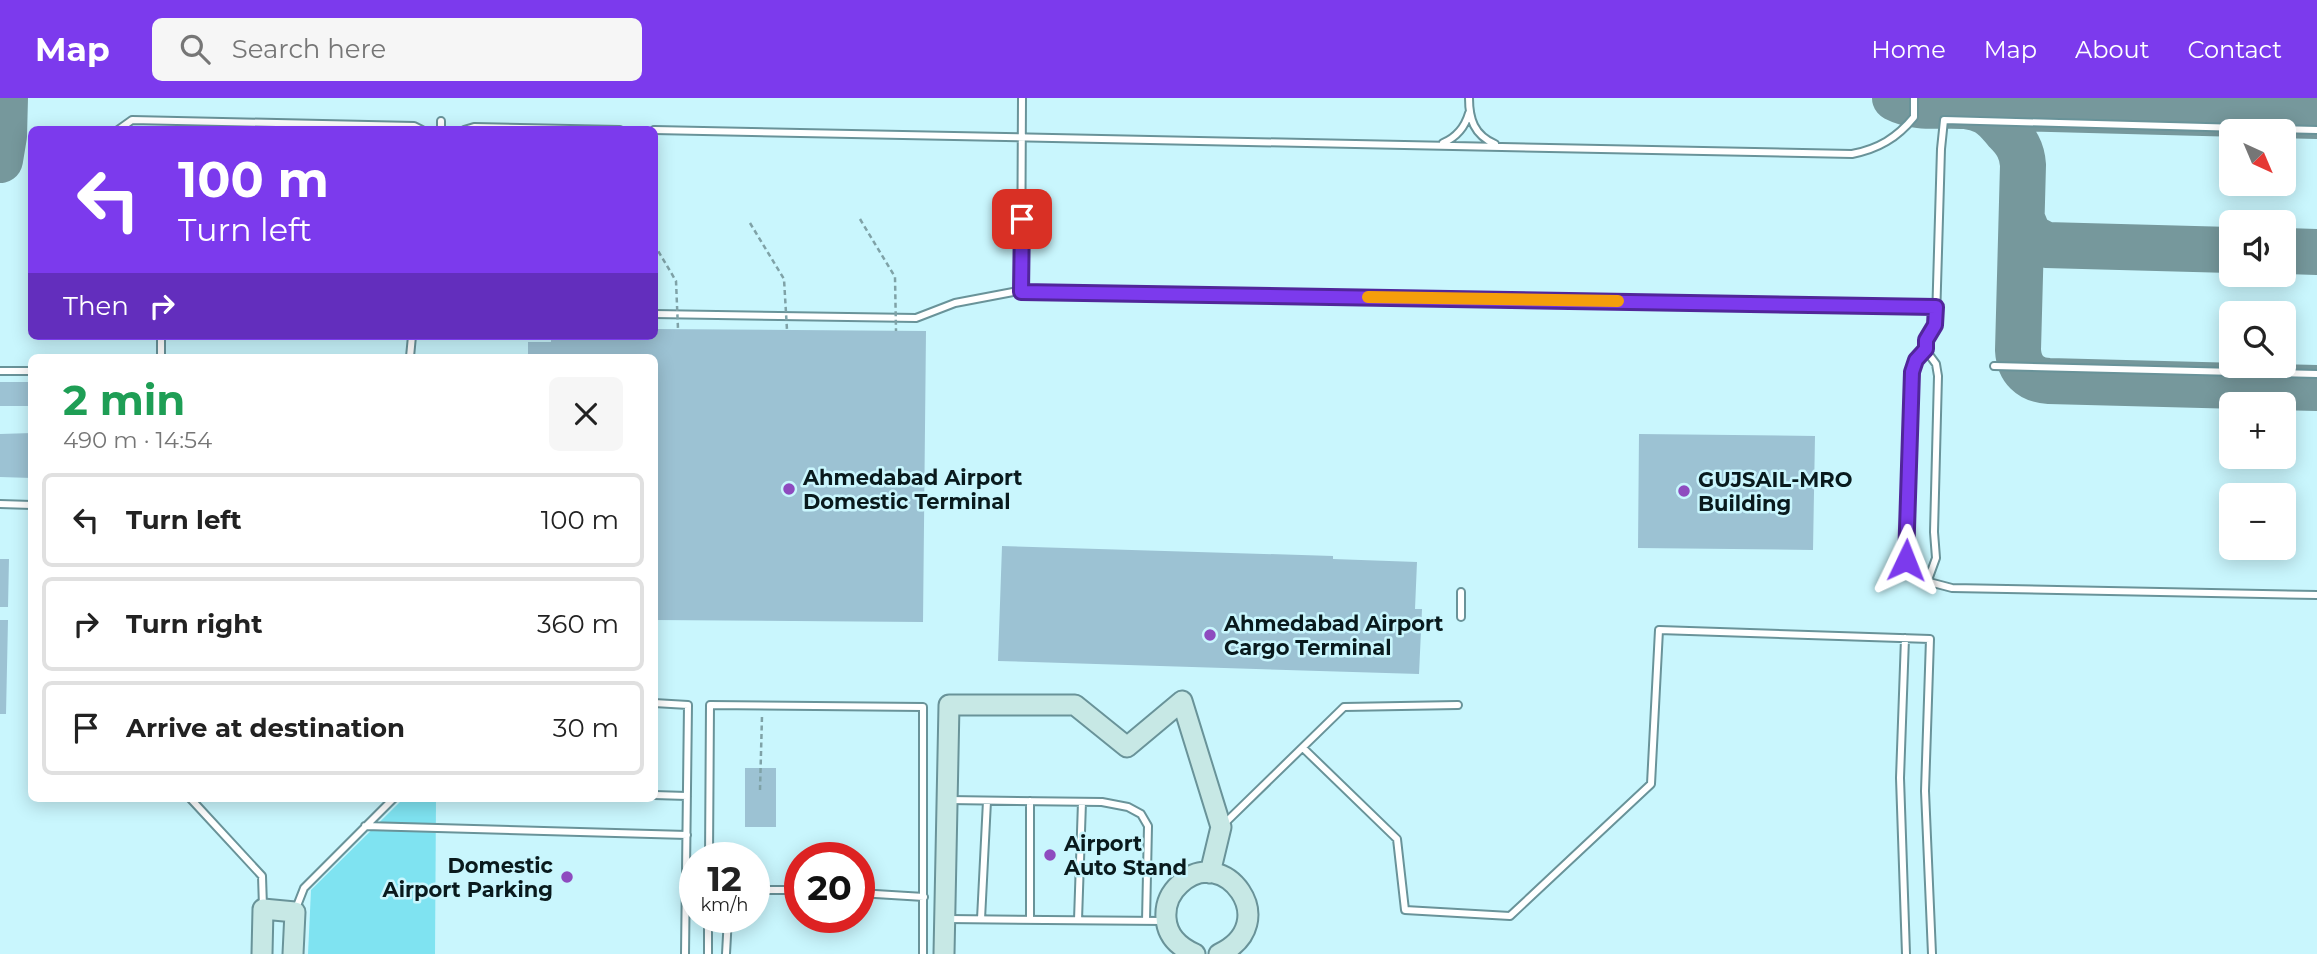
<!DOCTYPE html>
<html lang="en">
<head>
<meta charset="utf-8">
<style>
  body { margin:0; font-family:Montserrat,sans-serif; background:#f6f6f6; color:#222; height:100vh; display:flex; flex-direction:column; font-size:26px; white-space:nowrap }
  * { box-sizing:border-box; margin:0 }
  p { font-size:23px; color:#767676 }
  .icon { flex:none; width:38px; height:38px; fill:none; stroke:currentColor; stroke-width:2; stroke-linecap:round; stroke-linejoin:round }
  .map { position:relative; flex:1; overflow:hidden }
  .drawer { position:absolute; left:28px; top:256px; width:630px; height:448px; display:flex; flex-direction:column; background:#fff; border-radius:10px; box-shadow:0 4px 18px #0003 }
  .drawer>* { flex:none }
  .banner { position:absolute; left:28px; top:28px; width:630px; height:214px; border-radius:10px; box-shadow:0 4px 18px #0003; background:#7c3aed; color:#fff; overflow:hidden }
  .needle { width:46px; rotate:136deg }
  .controls { position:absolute; left:2219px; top:21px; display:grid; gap:14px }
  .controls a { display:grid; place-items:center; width:77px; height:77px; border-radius:10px; background:#fff; box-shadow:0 4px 18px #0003; font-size:35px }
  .speed { position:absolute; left:679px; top:744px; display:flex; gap:14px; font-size:35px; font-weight:700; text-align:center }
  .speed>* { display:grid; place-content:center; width:91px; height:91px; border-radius:50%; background:#fff; box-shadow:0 4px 18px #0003; line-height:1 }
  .speed small { font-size:18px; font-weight:400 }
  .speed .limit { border:10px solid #d22; background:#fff; color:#111 }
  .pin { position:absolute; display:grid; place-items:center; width:60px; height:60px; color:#fff; margin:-30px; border-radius:14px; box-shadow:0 4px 10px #0006 }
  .me { position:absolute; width:77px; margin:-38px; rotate:2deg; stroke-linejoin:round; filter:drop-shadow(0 0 5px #0008) }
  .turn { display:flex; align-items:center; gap:24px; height:147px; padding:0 35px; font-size:32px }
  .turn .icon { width:91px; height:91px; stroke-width:2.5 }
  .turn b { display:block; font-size:49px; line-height:60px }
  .then { display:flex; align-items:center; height:66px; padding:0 35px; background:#0003; gap:14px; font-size:26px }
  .round { display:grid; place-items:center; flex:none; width:74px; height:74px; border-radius:10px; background:#f6f6f6 }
  .headline { display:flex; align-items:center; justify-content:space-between; height:119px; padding:0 35px }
  h1 { font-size:42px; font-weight:700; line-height:52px; color:#1e9e55 }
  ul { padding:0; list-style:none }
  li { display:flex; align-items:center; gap:21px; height:94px; margin:0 14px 10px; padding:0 21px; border:4px solid #e0e0e0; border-radius:10px }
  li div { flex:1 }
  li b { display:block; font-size:26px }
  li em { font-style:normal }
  header { display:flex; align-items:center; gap:42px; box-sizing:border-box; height:98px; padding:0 35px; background:#7c3aed; color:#fff }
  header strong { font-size:33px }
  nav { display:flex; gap:38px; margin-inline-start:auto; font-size:24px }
  .search { width:490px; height:63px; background:#f6f6f6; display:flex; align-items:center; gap:18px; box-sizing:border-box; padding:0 24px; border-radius:10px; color:#767676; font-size:26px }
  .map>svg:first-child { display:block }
  .green { fill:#7fe3f1 }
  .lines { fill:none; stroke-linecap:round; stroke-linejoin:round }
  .taxiway { stroke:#76989c; stroke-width:46 }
  .building { fill:#9cc2d3 }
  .lane-casing { stroke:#699399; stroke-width:10 }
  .secondary-casing { stroke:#699399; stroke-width:23 }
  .path { stroke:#7fa2a7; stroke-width:2.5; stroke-dasharray:5 3.5; stroke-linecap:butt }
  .lane { stroke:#fff; stroke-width:6 }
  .secondary { stroke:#c7e8e5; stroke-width:19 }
  .path-bridge { stroke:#7fa2a7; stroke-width:2.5; stroke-dasharray:5 3.5; stroke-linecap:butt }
  .route-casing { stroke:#51269a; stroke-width:18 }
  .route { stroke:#7c3aed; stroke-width:12 }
  .slow { stroke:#f59e0b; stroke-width:12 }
  .poi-dot { fill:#8e4bbf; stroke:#c9f6fd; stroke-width:2.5 }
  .labels { text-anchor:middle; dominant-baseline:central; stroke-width:5; stroke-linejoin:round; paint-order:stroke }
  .poi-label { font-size:21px; font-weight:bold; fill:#091a1d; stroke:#c9f6fd; text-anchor:start }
</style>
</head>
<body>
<header>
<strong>Map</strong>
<div class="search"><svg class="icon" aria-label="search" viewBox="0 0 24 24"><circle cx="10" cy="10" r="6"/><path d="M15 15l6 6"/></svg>Search here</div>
<nav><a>Home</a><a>Map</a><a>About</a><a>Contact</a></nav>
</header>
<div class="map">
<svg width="2317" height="856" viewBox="0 0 2317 856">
  <rect width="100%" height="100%" fill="#c9f6fd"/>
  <path class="green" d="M404,700H436L435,856H308L311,792Z"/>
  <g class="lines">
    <path class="taxiway" d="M1895,0C1926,16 1960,0 1986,14C1995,19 2000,26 2006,33C2016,43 2022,52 2023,67L2018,252C2019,271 2030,282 2049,283L2317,290
      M1972,9L2317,18
      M0,62L4,38L5,0
      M2022,121L2029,138L2046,147L2231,152
      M2284,153L2317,154"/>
  </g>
  <path class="building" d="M654,231L926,233L923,524L654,522V259H528V244H551V238H654Z
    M0,284H32V308H0Z
    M32,335V380L0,379V336Z
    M1639,336L1815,338L1813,452L1638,450Z
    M1002,448L1333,458V461L1417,464L1415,511H1422L1419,576L998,563Z
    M0,461H9L8,509H0Z
    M0,522H8L6,616H0Z
    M745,670H776V729H745Z"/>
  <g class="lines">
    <defs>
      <path id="lane" d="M1469,0C1469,21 1474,37 1495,46
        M118,32L132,22L414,28L422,32
        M441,32V23
        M464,32L474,29L620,32
        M654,32L1852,56C1878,51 1897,40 1914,19V0
        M2317,32L1944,22L1941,51L1936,222C1932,241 1916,256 1912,274L1906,462L1908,472L1914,480L1952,490L2317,497
        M1443,45C1457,39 1465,29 1469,15
        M1021,194L1022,0
        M654,216L916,220L955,205L1013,194L1936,209
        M161,238V259
        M1925,251L1936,266L1938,278L1934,434L1936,460L1928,482
        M410,259L412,238
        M1994,268L2317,276
        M0,273H32
        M0,406L32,407
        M1461,519V494
        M1905,540L1900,680L1906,856
        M654,605L688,607L685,856
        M1303,650L1397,741L1405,812L1510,818L1651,686L1659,532L1930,541L1925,693L1932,856
        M654,697L687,698
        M190,700L262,778L263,809
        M949,702L1102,704L1128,709L1141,716L1148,728L1146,823
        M1225,725L1344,609L1458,607
        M365,728L687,737
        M709,760L710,607L923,609V856
        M754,792H800
        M859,795L924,799
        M295,813L304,790L394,700
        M948,821L1164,823
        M981,821L987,703
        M1030,822V703
        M1078,822L1082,704
        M708,856V819
        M726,856L728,819"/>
      <path id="secondary" d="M262,856L263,811L295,814L293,856
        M944,856L949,607H1075L1127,649L1182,603L1221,729L1210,775
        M1195,856C1179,849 1167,838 1166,820C1165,806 1170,795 1180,786C1223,744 1285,825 1219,856"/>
    </defs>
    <use href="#lane" class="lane-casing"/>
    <use href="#secondary" class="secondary-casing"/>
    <path class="path" d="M760,692L762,618"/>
    <use href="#lane" class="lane"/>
    <use href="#secondary" class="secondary"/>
    <path class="path-bridge" d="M860,121L895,179L896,233
      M750,125L784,181L787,232
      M654,146L676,183L678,231"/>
  </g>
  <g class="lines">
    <defs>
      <path id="route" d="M1022,121L1021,194L1936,209L1935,227L1926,242V251L1916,262L1912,274L1906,462"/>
    </defs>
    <use href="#route" class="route-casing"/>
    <use href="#route" class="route"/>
    <path class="slow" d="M1368,199L1618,203"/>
  </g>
  <g class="poi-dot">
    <circle cx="789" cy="391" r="7"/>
    <circle cx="1684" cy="393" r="7"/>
    <circle cx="1210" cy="537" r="7"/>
    <circle cx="1050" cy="757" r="7"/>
    <circle cx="567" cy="779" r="7"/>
  </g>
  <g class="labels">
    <g class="poi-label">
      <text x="803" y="379">Ahmedabad Airport<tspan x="803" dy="24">Domestic Terminal</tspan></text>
      <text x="1698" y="381">GUJSAIL-MRO<tspan x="1698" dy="24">Building</tspan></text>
      <text x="1224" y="525">Ahmedabad Airport<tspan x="1224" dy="24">Cargo Terminal</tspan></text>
      <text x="1064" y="745">Airport<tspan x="1064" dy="24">Auto Stand</tspan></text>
      <text x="553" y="767" text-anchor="end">Domestic<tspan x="553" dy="24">Airport Parking</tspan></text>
    </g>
  </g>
</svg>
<div class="controls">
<a><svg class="needle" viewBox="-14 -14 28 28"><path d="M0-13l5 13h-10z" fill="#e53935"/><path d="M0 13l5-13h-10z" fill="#767676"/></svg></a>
<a><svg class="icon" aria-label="sound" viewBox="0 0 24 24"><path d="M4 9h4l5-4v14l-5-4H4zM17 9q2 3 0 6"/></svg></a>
<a><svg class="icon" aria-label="search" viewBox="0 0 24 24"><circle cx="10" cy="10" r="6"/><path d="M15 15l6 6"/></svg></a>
<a>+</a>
<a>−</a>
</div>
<div class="speed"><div>12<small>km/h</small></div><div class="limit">20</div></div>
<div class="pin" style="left:1022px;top:121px;background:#d93025"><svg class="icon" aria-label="arrive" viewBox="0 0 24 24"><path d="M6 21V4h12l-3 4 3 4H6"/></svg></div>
<svg class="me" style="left:1906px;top:462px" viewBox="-20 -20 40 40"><path d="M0-17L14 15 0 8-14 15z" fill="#7c3aed" stroke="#fff" stroke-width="4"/></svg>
<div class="banner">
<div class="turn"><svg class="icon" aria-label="left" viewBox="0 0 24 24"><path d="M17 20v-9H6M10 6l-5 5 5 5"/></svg><div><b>100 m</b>Turn left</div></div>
<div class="then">Then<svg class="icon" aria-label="right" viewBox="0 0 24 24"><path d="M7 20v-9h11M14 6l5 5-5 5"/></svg></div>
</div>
<section class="drawer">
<div class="headline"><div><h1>2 min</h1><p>490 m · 14:54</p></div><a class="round"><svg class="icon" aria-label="close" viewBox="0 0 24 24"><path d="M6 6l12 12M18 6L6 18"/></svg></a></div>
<ul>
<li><svg class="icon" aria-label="left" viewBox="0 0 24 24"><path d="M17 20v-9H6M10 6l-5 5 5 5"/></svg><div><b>Turn left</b></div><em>100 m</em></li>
<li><svg class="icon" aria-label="right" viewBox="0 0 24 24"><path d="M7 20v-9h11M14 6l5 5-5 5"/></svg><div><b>Turn right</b></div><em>360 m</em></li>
<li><svg class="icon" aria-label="arrive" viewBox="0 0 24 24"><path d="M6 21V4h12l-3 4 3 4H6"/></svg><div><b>Arrive at destination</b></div><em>30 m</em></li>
</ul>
</section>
</div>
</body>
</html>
